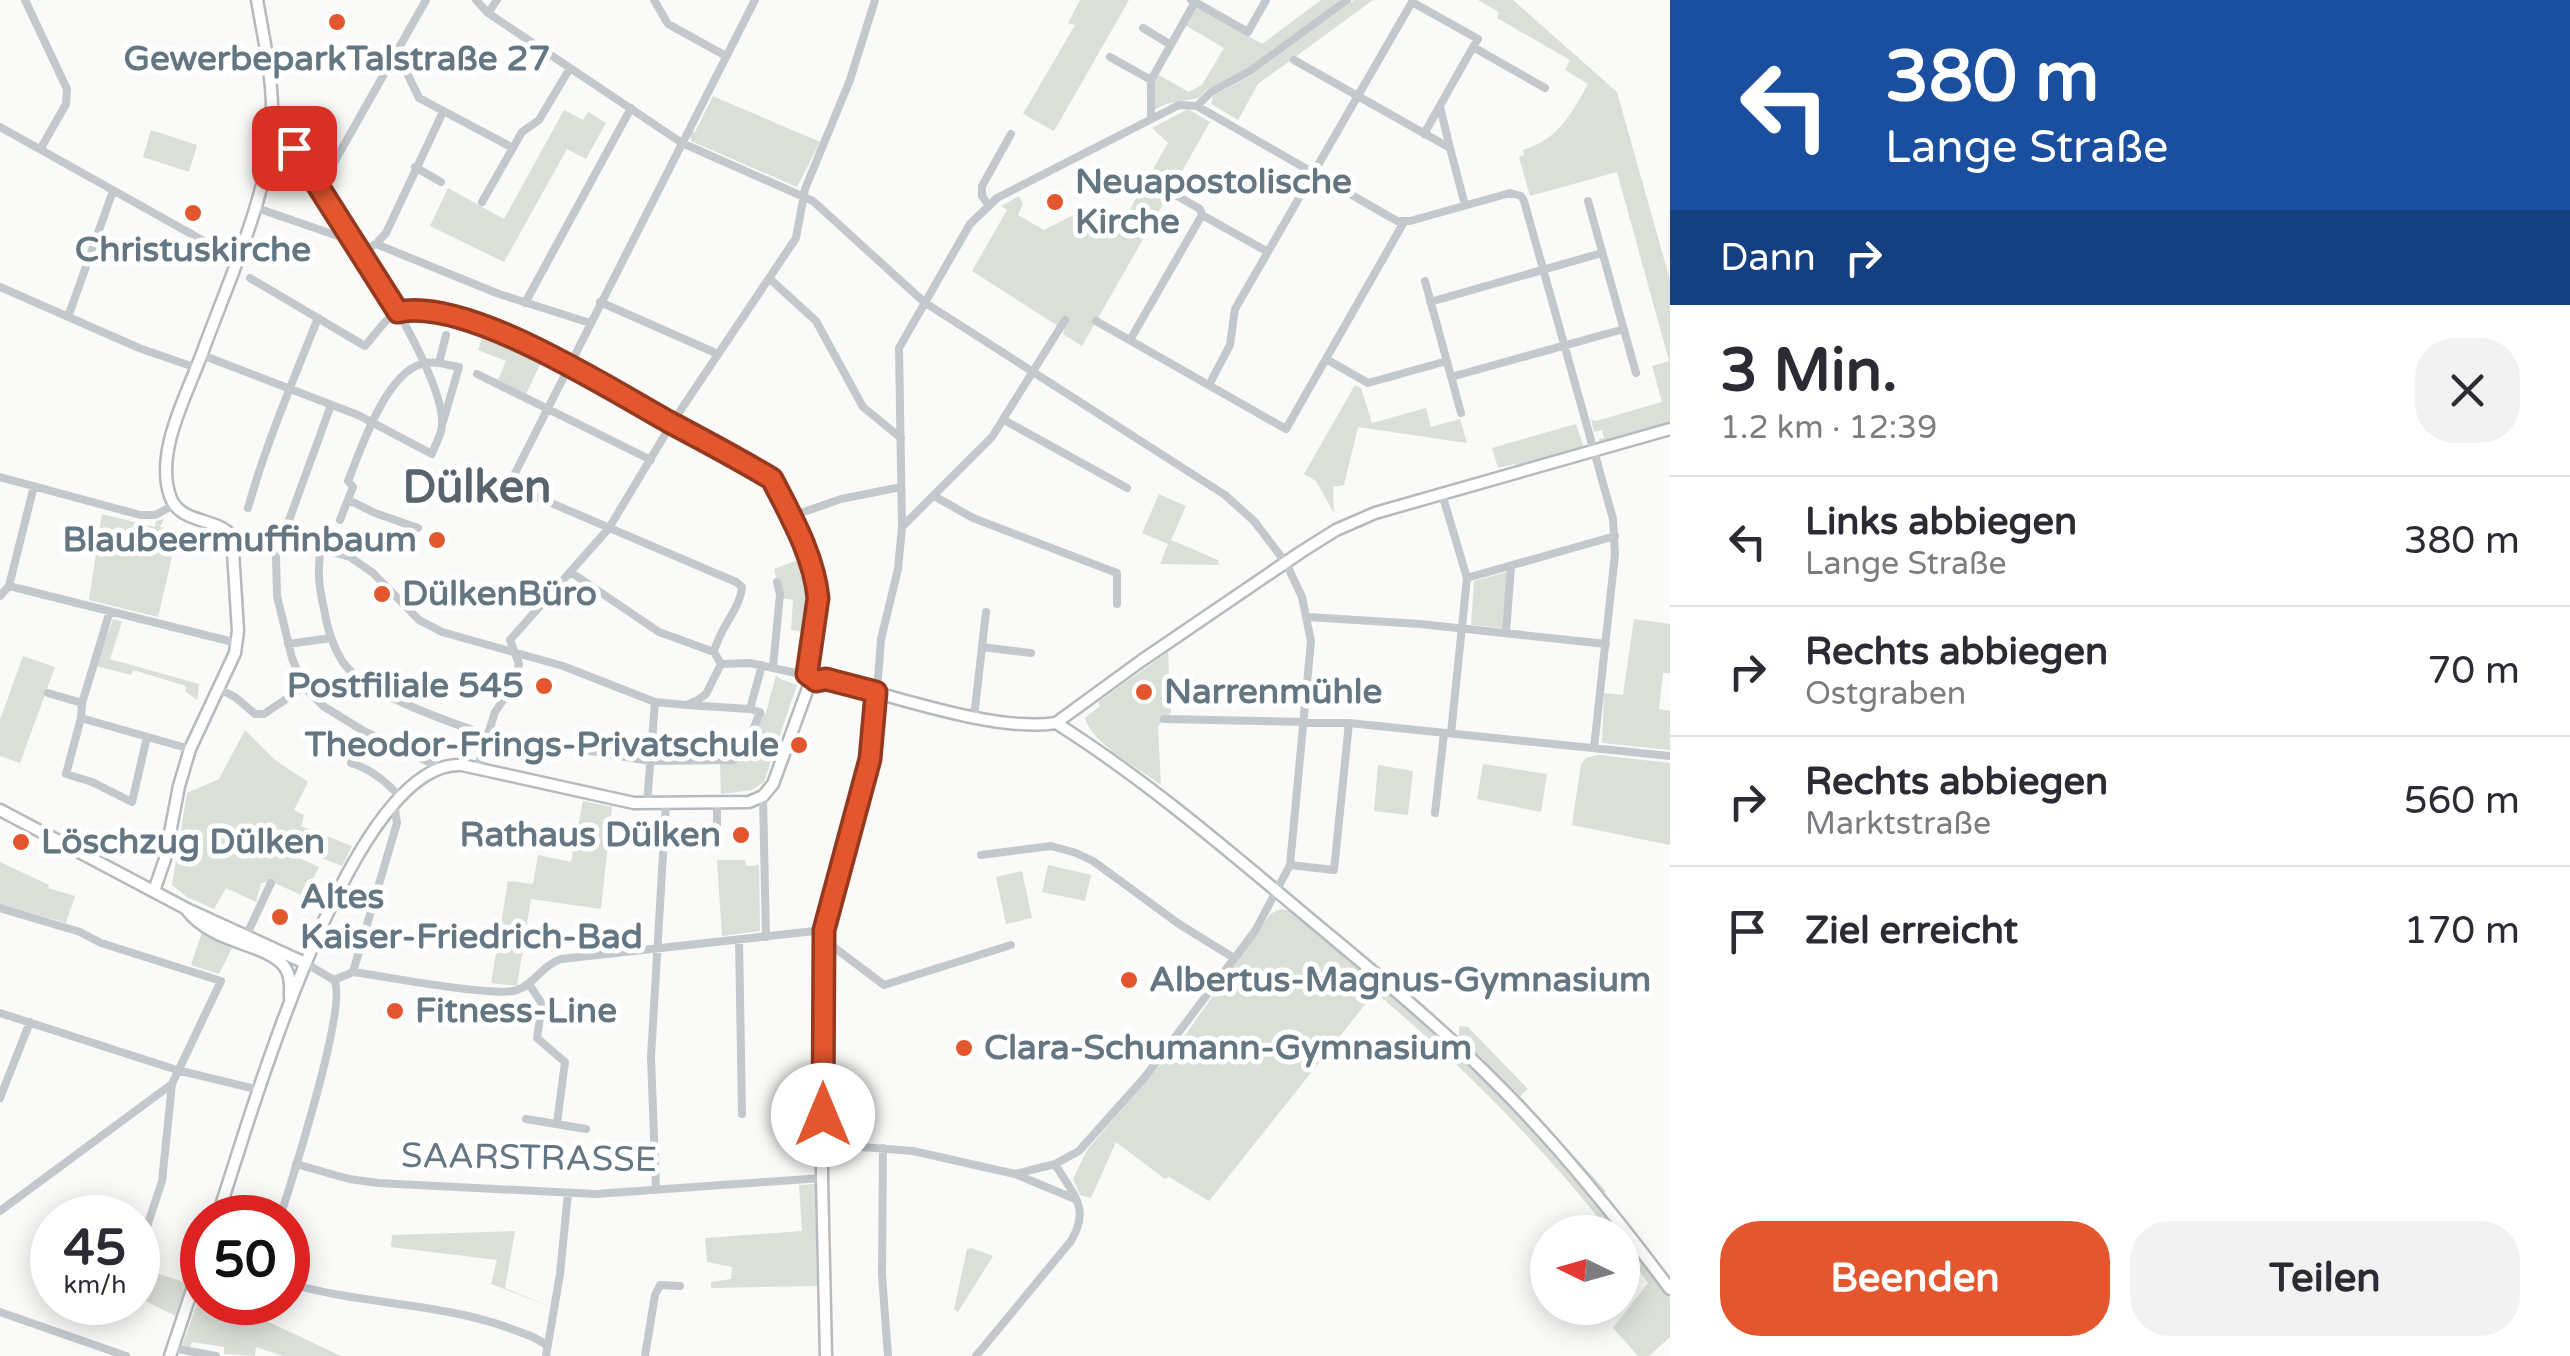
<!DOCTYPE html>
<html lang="de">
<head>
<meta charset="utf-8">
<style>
  body { margin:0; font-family:"Varela Round",sans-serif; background:#f2f2f3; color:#2b2b33; height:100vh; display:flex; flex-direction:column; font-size:38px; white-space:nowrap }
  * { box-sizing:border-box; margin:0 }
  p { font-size:32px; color:#7c7c81 }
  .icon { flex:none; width:55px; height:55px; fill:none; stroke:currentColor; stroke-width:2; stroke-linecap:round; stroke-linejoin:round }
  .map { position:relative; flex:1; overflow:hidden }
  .drawer { display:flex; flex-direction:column; background:#fff; width:900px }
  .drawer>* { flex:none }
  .hud { background:#1a4fa0; color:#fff; overflow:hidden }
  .needle { width:65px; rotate:275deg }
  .buttons { position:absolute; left:1530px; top:1215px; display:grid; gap:20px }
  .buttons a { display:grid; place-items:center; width:110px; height:110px; border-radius:50%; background:#fff; box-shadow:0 5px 25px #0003; font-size:50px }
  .speed { position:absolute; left:30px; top:1195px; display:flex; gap:20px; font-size:50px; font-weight:700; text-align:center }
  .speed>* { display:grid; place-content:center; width:130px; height:130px; border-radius:50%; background:#fff; box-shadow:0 5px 25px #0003; line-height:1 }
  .speed small { font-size:25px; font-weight:400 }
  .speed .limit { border:15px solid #d22; background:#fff; color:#111 }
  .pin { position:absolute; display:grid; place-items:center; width:85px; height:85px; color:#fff; margin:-42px; border-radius:20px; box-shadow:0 5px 15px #0006 }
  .me { position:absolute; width:110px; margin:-55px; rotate:0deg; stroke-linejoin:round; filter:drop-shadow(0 0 8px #0008) }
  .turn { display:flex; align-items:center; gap:35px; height:210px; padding:0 50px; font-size:45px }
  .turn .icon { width:130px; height:130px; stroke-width:2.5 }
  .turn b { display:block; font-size:70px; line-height:85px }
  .then { display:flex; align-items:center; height:95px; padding:0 50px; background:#0003; gap:20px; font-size:38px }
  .round { display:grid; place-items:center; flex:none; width:105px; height:105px; border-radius:40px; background:#f2f2f3 }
  .head { display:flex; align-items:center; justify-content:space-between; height:170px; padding:0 50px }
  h1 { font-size:60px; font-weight:700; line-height:75px }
  .cta { display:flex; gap:20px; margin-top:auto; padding:20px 50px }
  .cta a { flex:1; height:115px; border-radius:40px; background:#e4572e; color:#fff; font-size:40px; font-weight:700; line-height:115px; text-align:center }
  .cta a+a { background:#f2f2f3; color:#2b2b33 }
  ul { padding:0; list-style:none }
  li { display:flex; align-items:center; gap:30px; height:130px; padding:0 50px; border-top:2px solid #e1e1e2 }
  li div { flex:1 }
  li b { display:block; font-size:38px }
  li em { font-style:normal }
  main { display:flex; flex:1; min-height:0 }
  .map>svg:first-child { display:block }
  .green { fill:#dadfd7 }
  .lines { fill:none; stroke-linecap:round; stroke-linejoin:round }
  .major-casing { stroke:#b5babe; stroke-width:15 }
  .minor { stroke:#c3c8cc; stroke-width:8 }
  .major { stroke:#fff; stroke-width:10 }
  .route-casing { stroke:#94391e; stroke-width:25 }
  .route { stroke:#e4572e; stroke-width:18 }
  .poi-dot { fill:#e4572e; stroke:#fff; stroke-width:4 }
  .labels { text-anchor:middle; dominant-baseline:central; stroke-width:10; stroke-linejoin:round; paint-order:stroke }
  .poi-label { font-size:35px; font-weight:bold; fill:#657683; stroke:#fff; text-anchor:start }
  .street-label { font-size:35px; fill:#657683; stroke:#fff }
  .district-label { font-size:45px; font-weight:bold; fill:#57646e; stroke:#fff }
</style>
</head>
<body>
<main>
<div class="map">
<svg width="1670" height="1356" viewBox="0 0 1670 1356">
  <rect width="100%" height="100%" fill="#fafaf8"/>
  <path class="green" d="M1080,0H1129L1054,131L1023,114L1075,25L1068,23Z
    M1321,0H1340L1248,68L1206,90L1199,98L1166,104L1154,110L1153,86L1157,74L1189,92L1202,85L1224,48L1185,25L1196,6L1262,44Z
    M1354,0H1373L1258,84L1238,120L1211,104L1213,96L1252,75Z
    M1478,0H1513L1617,92L1670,280V426L1601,444L1599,439L1604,438L1602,430L1594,432L1591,419L1596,421L1662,402L1652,366L1669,361L1617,172L1530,196L1519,157L1524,155L1523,150C1558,140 1572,113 1588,84L1565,70L1570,60L1497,18L1499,12Z
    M713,96L820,142L797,187L691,141L690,132H695Z
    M1188,109L1210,122L1082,346L1063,334L1064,330L972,271L1007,210L1001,206L1019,196L1023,204L1018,215L1044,230L1093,205L1123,221L1168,143L1152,128Z
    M564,110L583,120L588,112L606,123L586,159L567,149L504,262L430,226L448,188L504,219Z
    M151,130L197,145L189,172L143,157Z
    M485,330L493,333L490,339L534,358L538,354L544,356L526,394L498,380L506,361L478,350Z
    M1355,385L1361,388L1372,423L1426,408L1431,427L1460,419L1467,443L1358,427L1344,485L1333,487L1334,513L1316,481L1304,474Z
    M1576,424L1584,448L1516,466L1515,464L1498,468L1492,448Z
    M1159,494L1186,506L1171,540L1218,560L1219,565L1160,564L1168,544L1142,533Z
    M102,514L155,527L156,521L164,519L160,527L178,530L158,617L89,600Z
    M803,558L809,567H802L808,589L804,625L809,628L808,633L791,630L793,600L781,598L774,569Z
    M1507,572L1503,628L1471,625L1474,581Z
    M113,619L122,622L110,659L199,684L197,700L185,691L186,686L133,670L131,675L96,666Z
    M1634,619L1670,624V673H1663L1659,709L1670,711V750L1602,743L1604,693L1623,695Z
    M1168,652L1171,713L1158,726L1161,785C1139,768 1092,744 1085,718L1100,706L1098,702Z
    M23,656L55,667L20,763L0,756V720Z
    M776,675L778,678L797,685L764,782L752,790L721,794L720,763L738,762L744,758L761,713H766Z
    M245,730L275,760L308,782L294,810L304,815L301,826L352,846L342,866L291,846L288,853L319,867L310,885L307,884L305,897L273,882L261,883L256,902L226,888L214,909L187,897L172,885L187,793L219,779Z
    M1599,755L1670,763V845L1572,825L1581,764L1586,758Z
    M1483,764L1547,774L1541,812L1477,799Z
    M1378,765L1413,771L1408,815L1374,811Z
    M583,801L612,807L601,909L531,899L517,986L491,983L508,881L533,884L538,855L571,862Z
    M717,860H745L746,866L759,865L760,931L722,936Z
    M0,862L49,885L48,888L75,896L66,923L0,904Z
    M1048,865L1091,875L1085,901L1042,892Z
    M1022,871L1032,918L1006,924L996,877Z
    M1281,909L1295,912C1412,1011 1528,1110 1621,1232H1610C1540,1144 1461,1064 1375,992L1209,1201L1169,1177L1165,1179L1116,1142L1091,1198L1080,1195L1073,1179L1087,1150L1184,1037L1270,914Z
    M202,932L232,948L219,974L191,965Z
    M1459,1026L1468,1027L1528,1089L1520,1096L1606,1191L1602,1195L1459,1039Z
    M815,1184L817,1286L711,1288V1282L731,1279L732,1267L707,1262L705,1238L802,1231L799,1185Z
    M515,1231L505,1288L553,1308L491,1284L497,1260L391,1247L392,1235Z
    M1623,1235L1670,1298V1337L1649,1356H1638L1613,1328L1648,1283L1623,1249Z
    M971,1248L993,1256L958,1312L954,1309L967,1249Z
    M138,1267L187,1283L175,1316L138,1297Z
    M199,1298L202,1302C238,1303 307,1341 341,1356H283L256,1347L255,1356L224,1354V1347L192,1342L190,1348L182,1346Z"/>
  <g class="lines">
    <defs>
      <path id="major" d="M1056,723C1143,778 1219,843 1298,909C1366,966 1436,1022 1498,1085C1561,1148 1617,1218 1670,1289
        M0,810L185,908L305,963
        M154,891L165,859L179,786L190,749L235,653L238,631L232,536C216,517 179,524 170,496C155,452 186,397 201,356C224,293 258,218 269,152C278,100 266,51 257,0
        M186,909C213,945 264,942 284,966C291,975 290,986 290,998
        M217,1218C247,1129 350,758 462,765L634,803L749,802L763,796L773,784L808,688L816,681L826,679C888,694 995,733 1056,723L1141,661L1301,552L1336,530L1375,513L1670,429
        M170,1356L202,1260
        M826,1356L822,1178L823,942L870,759L877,692"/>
    </defs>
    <use href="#major" class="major-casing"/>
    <path class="minor" d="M25,0L67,89L66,104L41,148
      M476,0L488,13L682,143L813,201L924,302L1225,495L1254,521L1286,563L1302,597L1311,641L1290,865L1255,931L1145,1077L1079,1151L1055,1164L1015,1174L913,1151L823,1144
      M654,0L668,24L726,56
      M1195,2L1248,32L1266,0
      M488,13L497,0
      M1143,28L1171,45
      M1110,57L1151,80
      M1294,60L1450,148L1465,205
      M390,64L407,73L419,98L513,148
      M1197,106L1211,92L1250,71L1347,0
      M1440,107L1450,148
      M1151,119V80L1195,2L1191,0
      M0,127L236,259
      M1424,134L1473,47
      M415,167L441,182
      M315,178L332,166L426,0
      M1172,193L1200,209L1202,215
      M1588,201L1636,373
      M482,202L522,132L539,120L570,68
      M989,206L982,196V186L1011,134
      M254,207L370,247L376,244L499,294L590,323
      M376,244L386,233L443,112
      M250,278L365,346L384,323L398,311L418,307L487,328L569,364L772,479L792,516L813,570L818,598L807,674
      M770,279L816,321L863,407L901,438
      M1425,281L1461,413
      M0,287L139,348L197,368
      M600,302L718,354
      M1430,302L1602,253
      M525,303L631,108
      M68,317L113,191
      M1096,321L1286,429L1404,222
      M1130,340L1202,215L1268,252
      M202,355L358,415L432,454C435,445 442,434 442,425C446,366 312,173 274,119
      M1326,359L1368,383L1447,361
      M439,363L446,335
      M477,374L651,460
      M1451,377L1624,329
      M1209,385L1230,345L1235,309L1412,2L1478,39L1473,47L1545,88
      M331,405L276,556L277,596L292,658L304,687L323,706L362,730L441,768
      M1004,420L1127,488
      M0,477L140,515H155L174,505
      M1442,494L1467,578L1451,733
      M934,496L973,518L1117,573V604
      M349,500L375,513L418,528
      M248,508C266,443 293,381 318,318
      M792,516L841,499L901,487
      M340,520L353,487L348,481C361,449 385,375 421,364C433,360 447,365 459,367L443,422
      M902,527L992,437L1065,320
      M281,538L350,557L373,573L419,620L442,632L563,666L655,702L687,705L696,701L706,694L721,664
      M321,547C317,570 319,587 324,609C327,627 332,645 342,661C363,693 449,722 487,735
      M572,573L659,632L714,652
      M1467,578L1615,536
      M9,586L237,643
      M0,596L9,586L34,486
      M110,611L82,703L81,718L190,749
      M1308,617L1420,624L1606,644
      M1506,633L1511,566
      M288,644L331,638
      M982,647L1031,653
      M721,664L714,652C719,628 740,610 742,587L736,582L509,485L755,0
      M721,664L750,663L810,676
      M773,667L780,594L777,582
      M219,689L235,697L255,714H264L304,687
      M877,692L881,639L898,569L902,527L899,348L970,224L997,198L1179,105L1197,106L1397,221H1410L1510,193L1521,196L1524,201L1613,519L1615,554L1594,748
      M48,693L82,703
      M687,705L750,709L762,665
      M974,717L986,612
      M81,718L66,774L92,782L132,802L147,737
      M1164,719L1349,723L1670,756
      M366,732L351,763C371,769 385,780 399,796
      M573,748L649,761L734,760L744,753L760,712L750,709
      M477,770L495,712L513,686L519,664L510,640L609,528L672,423L796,238L805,189L850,80L875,0
      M763,796L766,937
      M647,804L655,702
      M1435,813L1444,733
      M664,830L717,829V804
      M981,855L1051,846L1076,853L1093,861L1179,924L1234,958
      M1290,865L1334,870L1349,723
      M0,908L80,932L101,943L221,981L172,1084L0,1211
      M246,936L271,883
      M739,940L742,1114
      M823,942H827L884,985L1011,945
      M353,972L397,823L394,803
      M334,980L353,972C383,976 496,998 517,990C535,984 542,965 561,959L824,930
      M529,984L542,1004L537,1038L565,1062L557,1123
      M0,1013L177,1070L260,1090
      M0,1098L30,1022
      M526,1119L586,1129
      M883,1148L882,1275L888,1356
      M296,1164L349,1179L378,1183L596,1194L822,1178
      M1015,1174L1075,1199
      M656,1190L651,1057L666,804
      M280,1218C291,1182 349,1003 334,980L305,963
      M138,1254L162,1181L172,1084
      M288,1283C361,1305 439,1302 512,1329C524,1334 538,1337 547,1346
      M241,1302L254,1307L255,1302
      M0,1312L126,1356
      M172,1348L216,1356
      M546,1356L560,1274L568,1193
      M645,1356L655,1295L660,1285L680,1286
      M976,1356L1071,1241C1091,1207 1073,1195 1055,1164"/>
    <use href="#major" class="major"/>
  </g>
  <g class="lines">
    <defs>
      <path id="route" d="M294,148L398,312C467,297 608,388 671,423C705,441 739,459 772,479C791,516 814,556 818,598L807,674L816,681L826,679L876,692L870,759L824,930L823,1115"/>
    </defs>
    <use href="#route" class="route-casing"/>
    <use href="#route" class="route"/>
  </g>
  <g class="poi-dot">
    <circle cx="337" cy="22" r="10"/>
    <circle cx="1055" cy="202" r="10"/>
    <circle cx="193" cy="213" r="10"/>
    <circle cx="437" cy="540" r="10"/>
    <circle cx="382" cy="594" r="10"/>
    <circle cx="544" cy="686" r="10"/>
    <circle cx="1144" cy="692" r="10"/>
    <circle cx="799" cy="745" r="10"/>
    <circle cx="741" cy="835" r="10"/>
    <circle cx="21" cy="842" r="10"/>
    <circle cx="280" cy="917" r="10"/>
    <circle cx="1129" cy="980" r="10"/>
    <circle cx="395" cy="1011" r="10"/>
    <circle cx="964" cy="1048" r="10"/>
  </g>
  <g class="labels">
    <g class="poi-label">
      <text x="337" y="59" text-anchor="middle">GewerbeparkTalstraße 27</text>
      <text x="1075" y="182">Neuapostolische<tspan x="1075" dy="40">Kirche</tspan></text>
      <text x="193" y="250" text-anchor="middle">Christuskirche</text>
      <text x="417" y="540" text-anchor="end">Blaubeermuffinbaum</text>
      <text x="402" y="594">DülkenBüro</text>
      <text x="524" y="686" text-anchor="end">Postfiliale 545</text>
      <text x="1164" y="692">Narrenmühle</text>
      <text x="779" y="745" text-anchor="end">Theodor-Frings-Privatschule</text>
      <text x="721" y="835" text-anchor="end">Rathaus Dülken</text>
      <text x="41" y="842">Löschzug Dülken</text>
      <text x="300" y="897">Altes<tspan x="300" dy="40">Kaiser-Friedrich-Bad</tspan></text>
      <text x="1149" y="980">Albertus-Magnus-Gymnasium</text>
      <text x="415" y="1011">Fitness-Line</text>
      <text x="984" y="1048">Clara-Schumann-Gymnasium</text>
    </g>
    <g class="street-label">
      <text transform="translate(529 1158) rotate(1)">SAARSTRASSE</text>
    </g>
    <g class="district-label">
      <text x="477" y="488">Dülken</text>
    </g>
  </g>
</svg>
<div class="buttons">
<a><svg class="needle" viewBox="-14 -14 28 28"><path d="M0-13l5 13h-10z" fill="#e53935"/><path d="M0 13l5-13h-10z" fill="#7c7c81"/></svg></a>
</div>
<div class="speed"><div>45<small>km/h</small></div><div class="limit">50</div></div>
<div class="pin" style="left:294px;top:148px;background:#d93025"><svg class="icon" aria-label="arrive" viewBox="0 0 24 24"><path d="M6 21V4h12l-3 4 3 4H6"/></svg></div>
<svg class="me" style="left:823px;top:1115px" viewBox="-20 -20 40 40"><circle r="19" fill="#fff"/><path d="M0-13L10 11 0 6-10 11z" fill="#e4572e"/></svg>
</div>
<section class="drawer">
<div class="hud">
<div class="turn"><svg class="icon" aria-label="left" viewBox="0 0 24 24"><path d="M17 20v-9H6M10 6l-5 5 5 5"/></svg><div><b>380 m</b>Lange Straße</div></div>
<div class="then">Dann<svg class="icon" aria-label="right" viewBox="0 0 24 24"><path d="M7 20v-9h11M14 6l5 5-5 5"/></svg></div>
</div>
<div class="head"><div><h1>3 Min.</h1><p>1.2 km · 12:39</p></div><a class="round"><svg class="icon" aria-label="close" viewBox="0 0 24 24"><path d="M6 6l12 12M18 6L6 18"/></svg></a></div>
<ul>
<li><svg class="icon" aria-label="left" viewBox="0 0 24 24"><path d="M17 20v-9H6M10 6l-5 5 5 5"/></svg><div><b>Links abbiegen</b><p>Lange Straße</p></div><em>380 m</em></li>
<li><svg class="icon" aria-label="right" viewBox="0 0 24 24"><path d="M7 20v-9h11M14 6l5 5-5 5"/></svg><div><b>Rechts abbiegen</b><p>Ostgraben</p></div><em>70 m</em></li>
<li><svg class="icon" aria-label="right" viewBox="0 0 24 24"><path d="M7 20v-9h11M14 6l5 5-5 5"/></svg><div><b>Rechts abbiegen</b><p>Marktstraße</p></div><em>560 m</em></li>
<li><svg class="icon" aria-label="arrive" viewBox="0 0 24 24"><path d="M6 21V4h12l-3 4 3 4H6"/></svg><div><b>Ziel erreicht</b></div><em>170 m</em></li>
</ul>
<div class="cta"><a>Beenden</a><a>Teilen</a></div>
</section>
</main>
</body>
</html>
